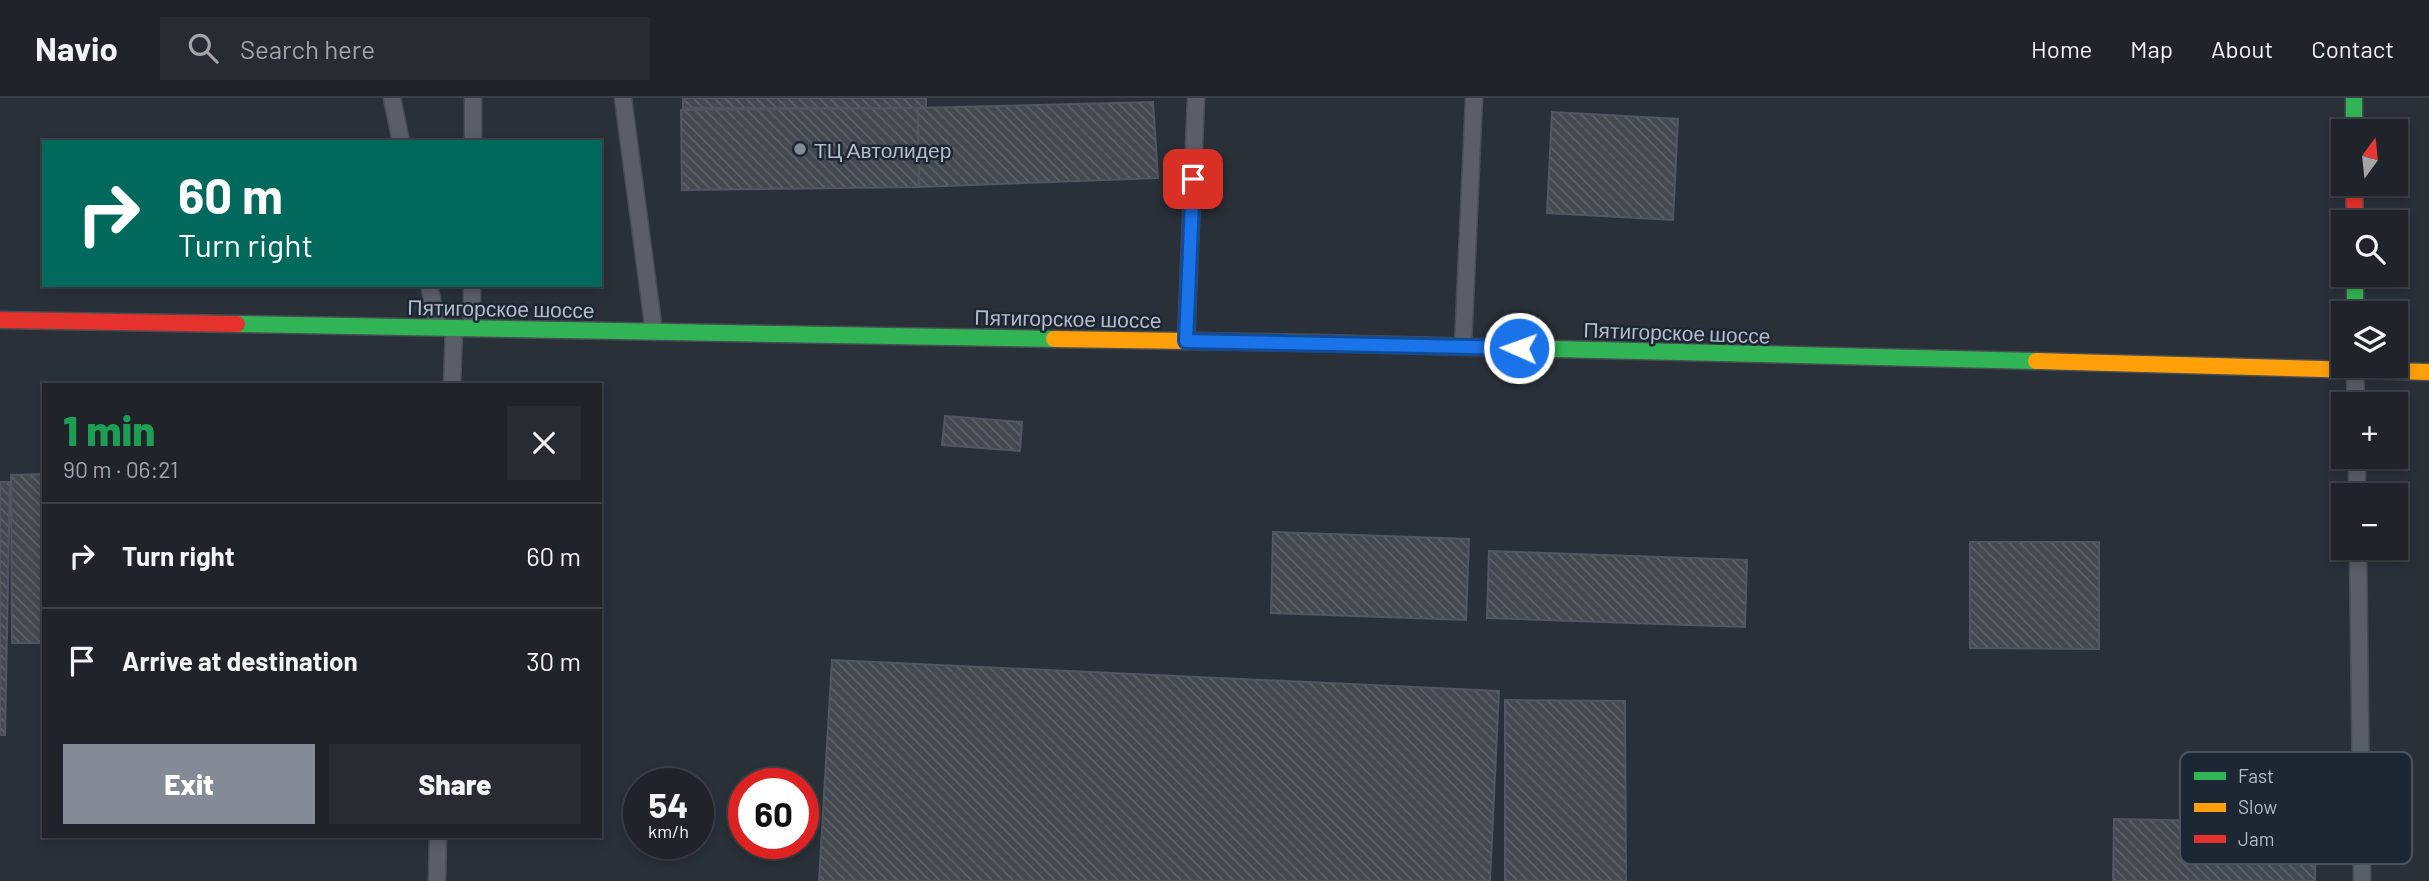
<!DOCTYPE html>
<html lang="en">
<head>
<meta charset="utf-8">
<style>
  body { margin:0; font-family:Barlow,sans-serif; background:#282c32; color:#f1f3f6; height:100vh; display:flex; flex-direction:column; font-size:26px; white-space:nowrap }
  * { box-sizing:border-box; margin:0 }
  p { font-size:23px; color:#a2a4a8 }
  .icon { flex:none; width:38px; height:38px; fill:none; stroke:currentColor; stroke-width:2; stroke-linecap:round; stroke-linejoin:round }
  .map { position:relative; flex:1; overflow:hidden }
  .sheet { position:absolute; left:42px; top:285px; width:560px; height:455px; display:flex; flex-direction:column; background:#20242a; border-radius:0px; box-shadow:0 4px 10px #0003,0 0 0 2px #3d4147 }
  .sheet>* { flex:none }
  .banner { position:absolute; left:42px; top:42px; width:560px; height:147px; border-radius:0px; box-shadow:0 4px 10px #0003,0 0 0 2px #3d4147; background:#00695c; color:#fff; overflow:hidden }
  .needle { width:46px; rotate:15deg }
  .controls { position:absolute; left:2331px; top:21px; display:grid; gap:14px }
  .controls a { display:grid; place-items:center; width:77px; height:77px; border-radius:0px; background:#20242a; box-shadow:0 4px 10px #0003,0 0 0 2px #3d4147; font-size:35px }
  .speed { position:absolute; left:623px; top:670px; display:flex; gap:14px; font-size:35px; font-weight:700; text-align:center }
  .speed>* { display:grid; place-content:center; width:91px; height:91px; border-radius:50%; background:#20242a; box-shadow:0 4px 10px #0003,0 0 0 2px #3d4147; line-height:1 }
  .speed small { font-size:18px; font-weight:400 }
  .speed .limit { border:10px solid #d22; background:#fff; color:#111 }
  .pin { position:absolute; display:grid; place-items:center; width:60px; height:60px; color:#fff; margin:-30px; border-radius:14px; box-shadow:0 4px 10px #0006 }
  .me { position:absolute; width:77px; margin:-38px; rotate:272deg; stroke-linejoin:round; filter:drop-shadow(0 0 5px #0008) }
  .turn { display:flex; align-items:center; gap:24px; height:147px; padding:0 21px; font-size:32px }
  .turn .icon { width:91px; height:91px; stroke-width:2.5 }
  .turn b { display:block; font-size:49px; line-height:60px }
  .round { display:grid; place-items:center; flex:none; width:74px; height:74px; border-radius:0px; background:#282c32 }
  .headline { display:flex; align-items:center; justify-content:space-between; height:119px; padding:0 21px }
  h1 { font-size:42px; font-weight:800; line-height:52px; color:#1e9e55 }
  .button { display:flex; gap:14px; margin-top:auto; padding:14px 21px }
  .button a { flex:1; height:80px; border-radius:0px; background:#848b96; color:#fff; font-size:28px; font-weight:800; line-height:80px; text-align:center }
  .button a+a { background:#282c32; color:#f1f3f6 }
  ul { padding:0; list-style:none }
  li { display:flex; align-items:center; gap:21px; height:105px; padding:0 21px; border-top:2px solid #3d4147 }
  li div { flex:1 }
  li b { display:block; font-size:26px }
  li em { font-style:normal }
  header { display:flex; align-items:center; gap:42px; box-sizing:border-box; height:98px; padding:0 35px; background:#20242a; border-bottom:2px solid #3d4147 }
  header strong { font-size:33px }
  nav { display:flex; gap:38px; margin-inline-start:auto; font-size:24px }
  .search { width:490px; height:63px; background:#282c32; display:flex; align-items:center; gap:18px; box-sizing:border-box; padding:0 24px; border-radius:0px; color:#a2a4a8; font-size:26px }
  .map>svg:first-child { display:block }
  .building { fill:url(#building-back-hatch); stroke:#52575f; stroke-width:2 }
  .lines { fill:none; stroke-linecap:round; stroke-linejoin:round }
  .lane-casing { stroke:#484c53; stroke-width:19 }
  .fast-casing { stroke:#484c53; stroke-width:19 }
  .slow-casing { stroke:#484c53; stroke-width:19 }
  .jam-casing { stroke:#484c53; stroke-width:19 }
  .lane { stroke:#5a5e66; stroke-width:16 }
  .fast { stroke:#30b455; stroke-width:16 }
  .slow { stroke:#ff9f0a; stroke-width:16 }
  .jam { stroke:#e5322d; stroke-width:16 }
  .route-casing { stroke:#114b97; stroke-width:18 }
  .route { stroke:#1a73e8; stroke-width:12 }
  .poi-dot { fill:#848b96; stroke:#1d2633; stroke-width:2.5 }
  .labels { text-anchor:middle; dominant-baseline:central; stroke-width:5; stroke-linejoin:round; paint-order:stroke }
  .poi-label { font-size:21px; fill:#b4bcc9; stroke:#1d2633; text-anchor:start }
  .street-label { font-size:21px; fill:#b4bcc9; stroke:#1d2633 }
  .key { fill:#1d2633; stroke:#4a5360; stroke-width:2 }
  .key-label { font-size:19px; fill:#b4bcc9 }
</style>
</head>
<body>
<header>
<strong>Navio</strong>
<div class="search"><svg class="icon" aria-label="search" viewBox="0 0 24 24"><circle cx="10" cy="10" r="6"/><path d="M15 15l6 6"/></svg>Search here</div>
<nav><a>Home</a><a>Map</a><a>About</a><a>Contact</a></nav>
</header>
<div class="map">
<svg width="2429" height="783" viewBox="0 0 2429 783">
  <defs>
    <pattern id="building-back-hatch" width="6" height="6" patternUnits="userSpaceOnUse" patternTransform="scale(1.75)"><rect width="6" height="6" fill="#444950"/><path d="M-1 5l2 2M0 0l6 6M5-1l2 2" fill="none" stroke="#5d6168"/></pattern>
  </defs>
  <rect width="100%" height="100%" fill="#2a3038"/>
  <path class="building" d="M683,0H926V10H683Z
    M1153,4L1158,80L919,89L918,10Z
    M918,10L919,89L682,92L681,12Z
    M1552,14L1678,21L1673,122L1547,115Z
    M945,318L1022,324L1020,353L942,347Z
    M44,376V545H12L11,377Z
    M0,384H10L5,637H0Z
    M1273,434L1469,441L1466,522L1271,515Z
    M1970,444H2099V551L1970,550Z
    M1489,453L1747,462L1745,529L1487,520Z
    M832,562L1499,593L1490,783H819Z
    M1505,602L1625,603L1626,783H1505Z
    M2114,721L2316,725L2315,783H2113Z"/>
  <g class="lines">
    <defs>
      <path id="lane" d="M392,0L401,44
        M623,0L654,234
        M473,44V0
        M429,187L438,229
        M472,230V187
        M1186,243L1196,0
        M1463,248L1474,0
        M2355,274L2356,306
        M452,287L454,230
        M2357,359V397
        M2358,450L2362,783
        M437,783L438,738"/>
      <path id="fast" d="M2354,0V33
        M2355,177V215
        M237,226L1054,241
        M1318,245L2036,263"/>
      <path id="slow" d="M1054,241L1318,245
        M2036,263L2429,274"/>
      <path id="jam" d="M2354,86L2355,124
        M0,222L237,226"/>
    </defs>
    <use href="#lane" class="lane-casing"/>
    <use href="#fast" class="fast-casing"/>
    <use href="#slow" class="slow-casing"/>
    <use href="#jam" class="jam-casing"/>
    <use href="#lane" class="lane"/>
    <use href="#fast" class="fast"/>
    <use href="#slow" class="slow"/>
    <use href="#jam" class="jam"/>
  </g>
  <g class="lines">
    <defs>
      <path id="route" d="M1193,81L1186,243L1519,250"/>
    </defs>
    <use href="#route" class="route-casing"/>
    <use href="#route" class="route"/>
  </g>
  <circle class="poi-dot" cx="800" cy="51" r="7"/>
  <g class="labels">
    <g class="poi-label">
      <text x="814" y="51">ТЦ Автолидер</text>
    </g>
    <g class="street-label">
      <text transform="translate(501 210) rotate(1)">Пятигорское шоссе</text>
      <text transform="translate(1068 220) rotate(1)">Пятигорское шоссе</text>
      <text transform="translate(1677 234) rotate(2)">Пятигорское шоссе</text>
    </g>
  </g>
  <rect x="2180" y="654" width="232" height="112" rx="10" class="key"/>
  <rect x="2194" y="674" width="32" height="8" fill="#30b455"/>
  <rect x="2194" y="705" width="32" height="9" fill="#ff9f0a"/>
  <rect x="2194" y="737" width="32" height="8" fill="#e5322d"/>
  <g class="key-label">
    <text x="2238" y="685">Fast</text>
    <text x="2238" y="716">Slow</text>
    <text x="2238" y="748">Jam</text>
  </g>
</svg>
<div class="controls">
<a><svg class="needle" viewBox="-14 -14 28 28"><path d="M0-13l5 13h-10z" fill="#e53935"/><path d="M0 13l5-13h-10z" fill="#a2a4a8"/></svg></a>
<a><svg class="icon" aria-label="search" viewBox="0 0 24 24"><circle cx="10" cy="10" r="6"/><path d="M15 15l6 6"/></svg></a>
<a><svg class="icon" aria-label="layers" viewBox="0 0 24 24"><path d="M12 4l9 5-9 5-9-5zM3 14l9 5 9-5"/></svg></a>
<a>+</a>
<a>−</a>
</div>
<div class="speed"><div>54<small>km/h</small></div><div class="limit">60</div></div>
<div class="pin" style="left:1193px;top:81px;background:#d93025"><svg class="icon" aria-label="arrive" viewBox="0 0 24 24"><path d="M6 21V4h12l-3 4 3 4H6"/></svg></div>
<svg class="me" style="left:1519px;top:250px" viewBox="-20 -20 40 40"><circle r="17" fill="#1a73e8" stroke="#fff" stroke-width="3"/><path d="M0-11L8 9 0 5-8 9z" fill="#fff"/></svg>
<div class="banner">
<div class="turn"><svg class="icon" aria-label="right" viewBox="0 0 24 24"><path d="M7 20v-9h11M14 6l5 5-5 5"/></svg><div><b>60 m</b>Turn right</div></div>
</div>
<section class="sheet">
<div class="headline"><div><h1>1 min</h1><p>90 m · 06:21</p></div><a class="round"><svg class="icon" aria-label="close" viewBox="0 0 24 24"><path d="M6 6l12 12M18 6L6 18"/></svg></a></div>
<ul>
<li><svg class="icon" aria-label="right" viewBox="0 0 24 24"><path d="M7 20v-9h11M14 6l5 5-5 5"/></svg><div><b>Turn right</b></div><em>60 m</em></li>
<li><svg class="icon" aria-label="arrive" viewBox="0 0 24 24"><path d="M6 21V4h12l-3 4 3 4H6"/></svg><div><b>Arrive at destination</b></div><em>30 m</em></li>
</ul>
<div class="button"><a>Exit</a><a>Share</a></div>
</section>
</div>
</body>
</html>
